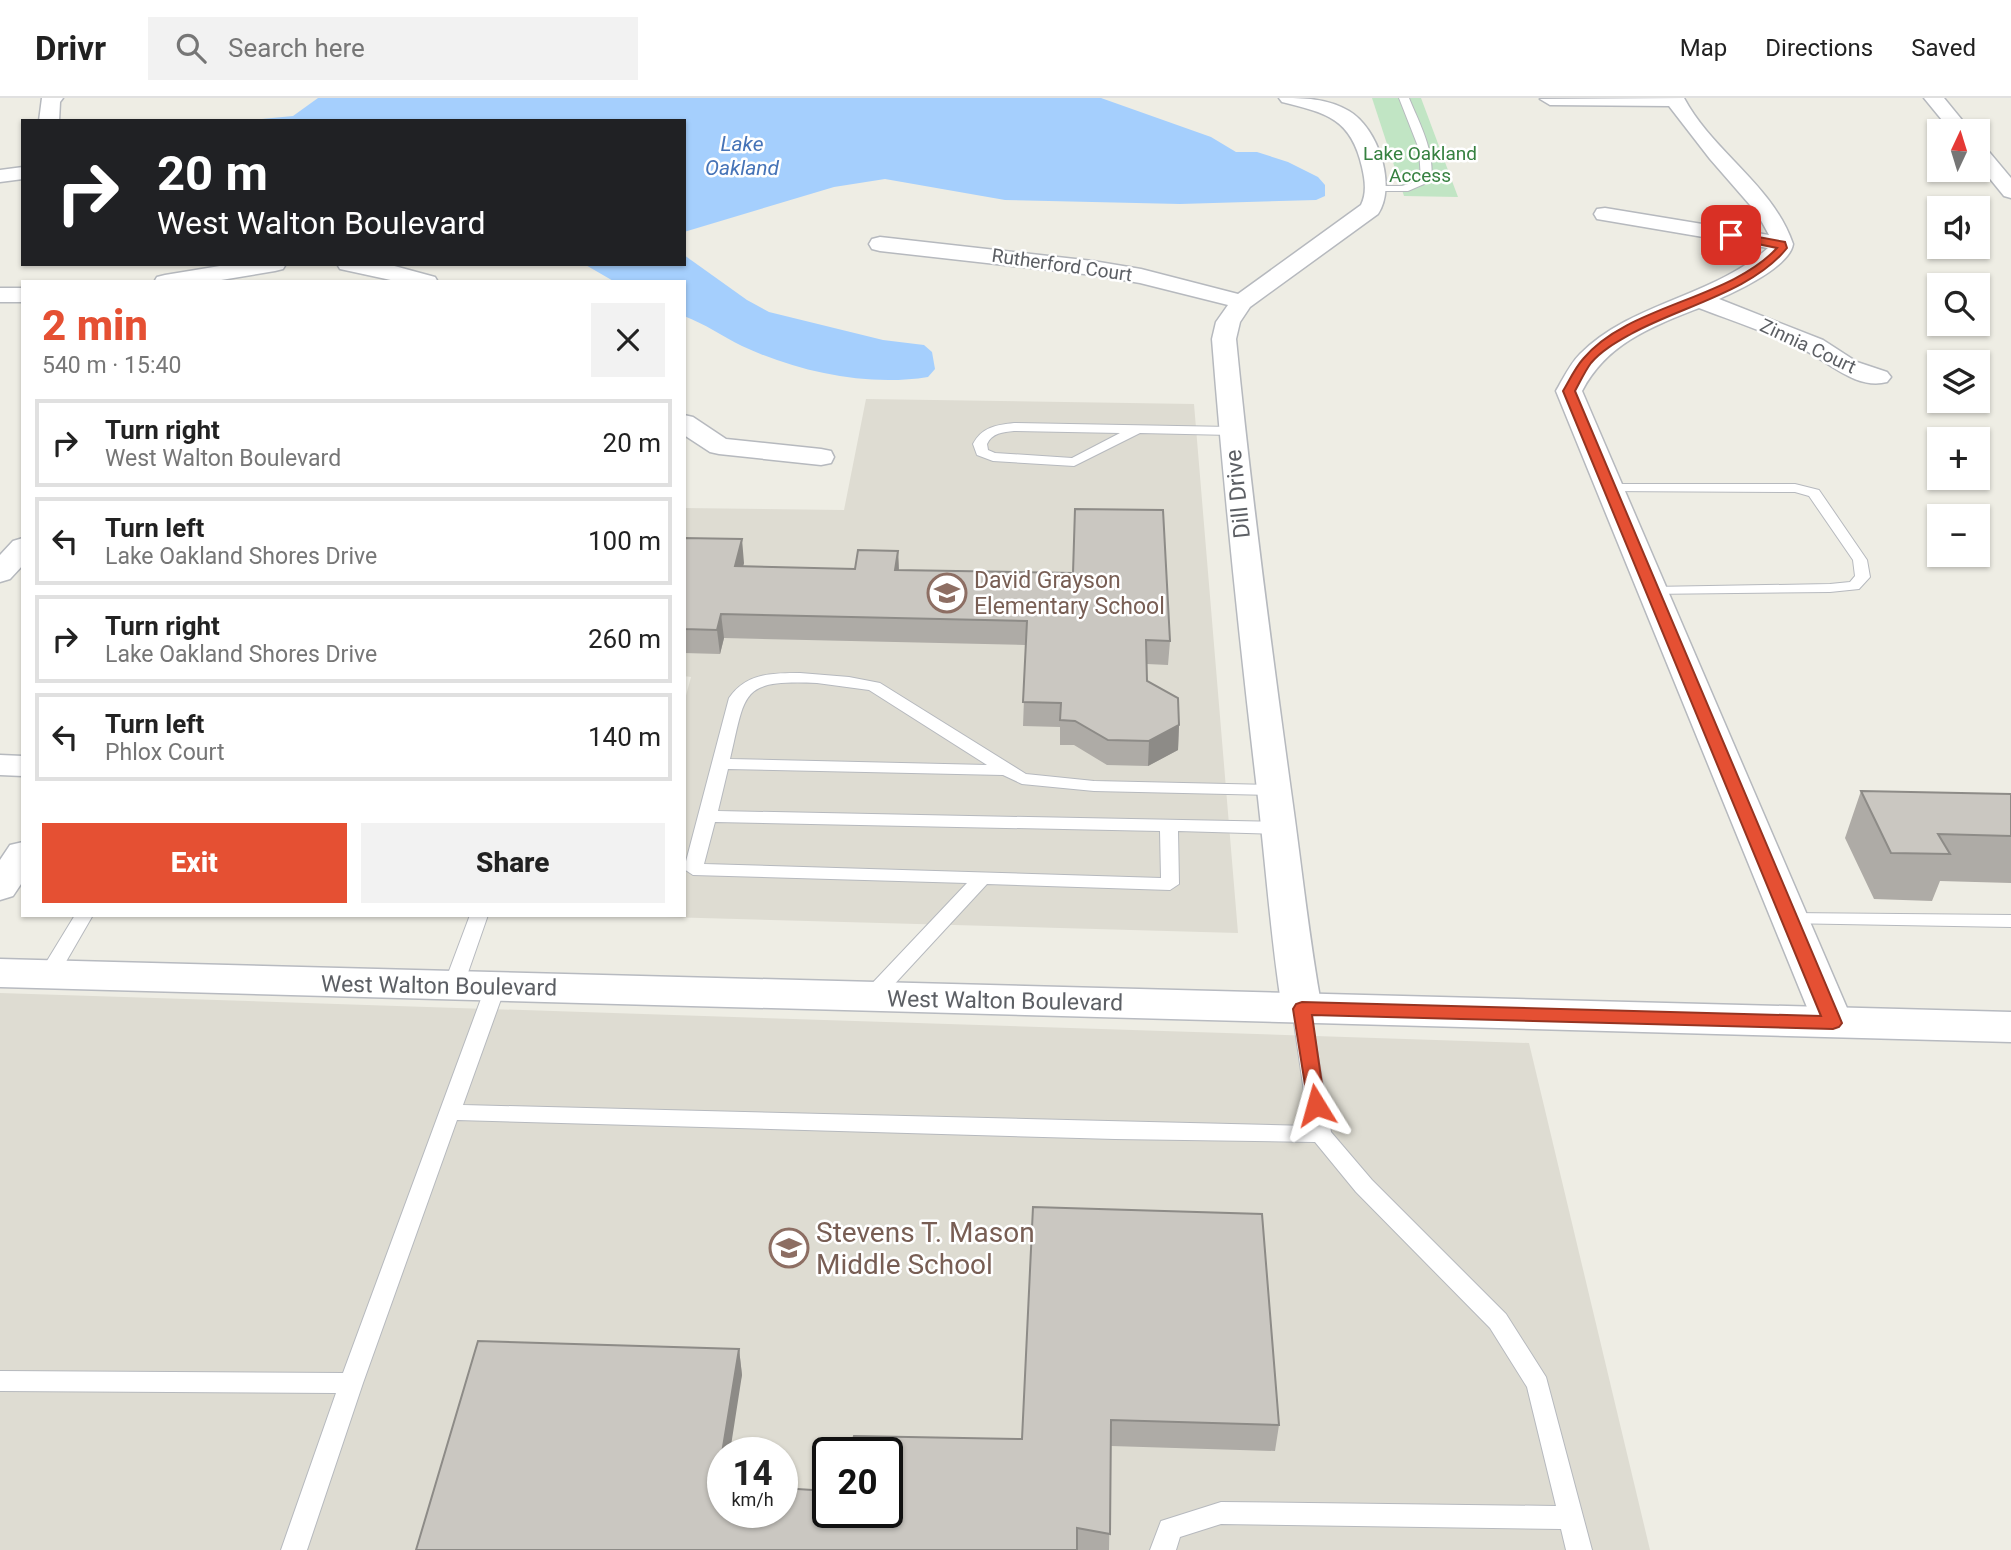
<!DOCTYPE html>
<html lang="en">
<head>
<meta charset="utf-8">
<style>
  body { margin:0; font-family:Roboto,sans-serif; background:#f2f2f2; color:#222; height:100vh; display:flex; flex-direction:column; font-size:26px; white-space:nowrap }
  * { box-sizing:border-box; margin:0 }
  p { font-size:23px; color:#767676 }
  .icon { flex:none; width:38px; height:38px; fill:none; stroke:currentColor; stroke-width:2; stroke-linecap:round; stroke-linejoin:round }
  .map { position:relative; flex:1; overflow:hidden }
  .details { position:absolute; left:21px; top:182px; width:665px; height:637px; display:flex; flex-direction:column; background:#fff; border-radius:0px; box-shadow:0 2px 5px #0004 }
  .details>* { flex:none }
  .hud { position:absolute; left:21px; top:21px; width:665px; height:147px; border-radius:0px; box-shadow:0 2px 5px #0004; background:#202124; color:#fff; overflow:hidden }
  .needle { width:46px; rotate:4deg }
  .tools { position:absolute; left:1927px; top:21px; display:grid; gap:14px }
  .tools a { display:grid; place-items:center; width:63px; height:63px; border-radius:0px; background:#fff; box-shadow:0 2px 5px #0004; font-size:35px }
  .speed { position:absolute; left:707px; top:1339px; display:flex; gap:14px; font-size:35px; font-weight:700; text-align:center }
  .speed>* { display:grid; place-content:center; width:91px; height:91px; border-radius:50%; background:#fff; box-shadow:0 2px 5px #0004; line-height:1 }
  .speed small { font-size:18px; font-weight:400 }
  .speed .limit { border:4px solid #111; border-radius:10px; background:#fff; color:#111 }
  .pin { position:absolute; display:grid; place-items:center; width:60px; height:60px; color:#fff; margin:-30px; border-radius:14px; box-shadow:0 4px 10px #0006 }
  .me { position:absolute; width:77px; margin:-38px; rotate:352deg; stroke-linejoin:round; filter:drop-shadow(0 0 5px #0008) }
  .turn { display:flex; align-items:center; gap:24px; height:147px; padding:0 21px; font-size:32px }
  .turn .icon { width:91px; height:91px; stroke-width:2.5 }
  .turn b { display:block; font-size:49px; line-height:60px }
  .round { display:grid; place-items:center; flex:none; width:74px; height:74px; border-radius:0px; background:#f2f2f2 }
  .headline { display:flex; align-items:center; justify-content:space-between; height:119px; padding:0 21px }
  h1 { font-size:42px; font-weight:800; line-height:52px; color:#e55033 }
  .primary-button { display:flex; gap:14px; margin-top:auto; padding:14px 21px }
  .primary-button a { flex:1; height:80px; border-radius:0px; background:#e55033; color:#fff; font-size:28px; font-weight:800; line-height:80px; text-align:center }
  .primary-button a+a { background:#f2f2f2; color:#222 }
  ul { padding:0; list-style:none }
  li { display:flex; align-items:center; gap:21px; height:88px; margin:0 14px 10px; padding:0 7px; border:4px solid #e0e0e0; border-radius:0px }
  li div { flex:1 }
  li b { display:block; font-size:26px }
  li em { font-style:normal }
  header { display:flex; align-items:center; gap:42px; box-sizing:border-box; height:98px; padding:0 35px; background:#fff; border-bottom:2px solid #e0e0e0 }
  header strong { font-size:33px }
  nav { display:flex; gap:38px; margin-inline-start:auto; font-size:24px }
  .search { width:490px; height:63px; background:#f2f2f2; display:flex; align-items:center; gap:18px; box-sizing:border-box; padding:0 24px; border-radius:0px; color:#767676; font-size:26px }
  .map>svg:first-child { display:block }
  .education { fill:#dedcd2; fill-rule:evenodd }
  .green { fill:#c1e5c4 }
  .water { fill:#a5cffd }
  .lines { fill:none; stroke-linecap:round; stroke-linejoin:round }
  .lane-casing { stroke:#b6b9be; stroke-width:2 }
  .street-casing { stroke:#b6b9be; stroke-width:3 }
  .secondary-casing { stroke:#b7bac0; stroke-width:3 }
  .lane { fill:#fff; fill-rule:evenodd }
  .street { fill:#fff; fill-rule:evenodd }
  .secondary { fill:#fff; fill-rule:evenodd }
  .wall { fill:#aeaba6 }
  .shaded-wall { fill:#8d8b87 }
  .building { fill:#cac7c1; stroke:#8d8b87; stroke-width:2 }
  .route { fill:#e55033; stroke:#953421; stroke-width:2 }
  .labels { text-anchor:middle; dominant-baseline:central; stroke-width:5; stroke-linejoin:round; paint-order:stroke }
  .far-park-label { font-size:19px; fill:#368140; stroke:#fff }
  .far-street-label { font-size:19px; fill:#5c5f64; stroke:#fff }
  .far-water-label { font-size:21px; font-style:italic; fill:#4573b7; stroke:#fff }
  .street-label { font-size:23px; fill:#5c5f64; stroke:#fff }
  .education-label { font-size:23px; fill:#785e54; stroke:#fff; text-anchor:start }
  .near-education-label { font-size:28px; fill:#785e54; stroke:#fff; text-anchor:start }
</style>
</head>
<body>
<header>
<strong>Drivr</strong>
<div class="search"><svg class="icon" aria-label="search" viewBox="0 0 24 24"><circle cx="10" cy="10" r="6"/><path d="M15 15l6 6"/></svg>Search here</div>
<nav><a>Map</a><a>Directions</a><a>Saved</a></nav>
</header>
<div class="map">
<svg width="2011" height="1452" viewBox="0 0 2011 1452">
  <rect width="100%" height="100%" fill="#eeede4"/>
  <path class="education" d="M866,301L1194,306L1238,835L629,818L684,817V605L691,579L684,578V410L844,412Z
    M0,895L1529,945L1650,1452H0ZM723,1354H782V1414H723ZM828,1354H887V1414H828Z"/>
  <path class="green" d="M1372,0H1421L1458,99L1404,98Z"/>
  <path class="water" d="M318,0H1101L1211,39L1236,54H1257L1288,64L1318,79L1325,87V98L1316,102L1180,106L1005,102L885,81L834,89L684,134V23H242L293,18Z
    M684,157L747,202L769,214L883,242L924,247L932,254L935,271L928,279C867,289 798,274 742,248C722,238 705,226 684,218V184H615L584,166H684Z"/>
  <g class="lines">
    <defs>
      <path id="lane" d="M1399,0H1409C1420,27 1435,53 1431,83L1408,93H1373V89L1377,88H1402L1421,82L1419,51Z
        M1014,325L1231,329L1238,333L1231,337L1140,335L1074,368L993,363L977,357L973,346C982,329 996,327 1014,325ZM1014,333L1120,335L1072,360L995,355L988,352L987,346C992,335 1003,334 1014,333Z
        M1608,386H1795L1819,392L1867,462L1870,479L1859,491L1830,494L1647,496L1645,493L1647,490L1652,489L1830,486L1850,484L1855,478L1853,462L1809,398L1795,394L1603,393V387Z
        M800,575L849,579L880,585L1026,676L1094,683L1274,687L1283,692L1274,697L1094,693L1022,686L1003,677L728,671L718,713L1279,724L1288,730L1279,736L1178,733L1179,786L1170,792L987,786L877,905H863L860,900L863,895L967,785L693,777L684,771L729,600C746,575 772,575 800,575ZM817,585L869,592L987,667L730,661C746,593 740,582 817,585ZM715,724L1160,733L1161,780L704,766Z
        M1789,815L2011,817V829L1782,825L1780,821L1782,817Z
        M75,817H93L56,881H42L39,876Z
        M470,817H488L463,889L460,894H446L443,889Z
        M495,883L502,885L505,890L463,1007L1309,1028L1292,911L1295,906H1309L1331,1034L1372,1082L1506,1216L1546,1279L1592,1452H1566L1561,1431L1221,1426L1180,1439L1176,1452H1150L1161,1423L1221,1404L1556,1408L1527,1289L1490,1230L1356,1094L1315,1044L1115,1041L457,1022L363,1285L307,1452H281L336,1295L0,1293V1273L343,1275L485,890L488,885Z"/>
      <path id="street" d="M42,0H63L60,4L59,23H39Z
        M1279,0C1304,0 1327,0 1349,13C1378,30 1397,87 1378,116L1250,209L1240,224L1236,241C1251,395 1271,547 1292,700C1302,771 1309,841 1322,911L1316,921L1302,925L1288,921L1282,911C1271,841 1266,771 1258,700C1240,547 1224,395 1212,241L1216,224L1228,207L1140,185L1093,177L880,153L872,151L869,146L872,141L880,139L1093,163L1141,171L1238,196L1361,107C1367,95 1365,82 1362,69C1351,20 1326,15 1282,4Z
        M1684,0C1713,54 1773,87 1793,146C1790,168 1739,192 1719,201L1823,242L1857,264L1887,274L1891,279L1887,284C1856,292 1829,264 1804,252C1770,235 1733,223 1699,210C1651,229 1607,245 1582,293L1853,924L1847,934L1833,938L1819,934L1813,924L1556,293C1563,281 1570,266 1580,256C1632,204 1713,199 1768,150L1597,121L1594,116L1597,111L1605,110L1769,137L1757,115L1710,61L1669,8L1550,7L1540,1Z
        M1924,0H1944L1971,33H1951Z
        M1978,47L1985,49L2011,80V100L2004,98L1978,66Z
        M23,69V81L0,84V72Z
        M232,166H286L283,171L275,173L209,184H154L157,179L165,177Z
        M337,166H387L435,179L438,184H400L340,171Z
        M0,190H23V204H0Z
        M684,317L693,319L726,341L821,351L831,353L834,359L831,365L821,367L719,356L710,354L684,337Z
        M23,440V467L10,481L0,484V457L13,443Z
        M0,657L23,658V678L0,677Z
        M23,744V783L13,798L0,802V762L10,747Z"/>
      <path id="secondary" d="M0,861L2011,914V944L0,889Z"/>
    </defs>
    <use href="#lane" class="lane-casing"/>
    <use href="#street" class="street-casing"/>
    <use href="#secondary" class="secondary-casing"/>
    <use href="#lane" class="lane"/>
    <use href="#street" class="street"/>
    <use href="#secondary" class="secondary"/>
  </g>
  <path class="wall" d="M684,440L744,465L743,468L855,471L898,453L899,472L1170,543L1168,567L1147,566V583L1179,627L1178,652L1148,668L1107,667L1074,647H1060V629L1023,628L1026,547L724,540L720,556L684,555Z
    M1861,693L2011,696V785L1940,783L1932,803L1874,801L1845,740Z
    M1033,1109L1279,1327L1275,1353L1111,1348L1109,1452H416L739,1251L742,1277L723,1354V1414H828L1022,1341Z"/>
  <path class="shaded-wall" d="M742,441L744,465L737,491L735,468Z
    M898,453L899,476L895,472Z
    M721,516L724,540L720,556L717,532Z
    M1179,627L1178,652L1148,668L1149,643Z
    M739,1251L742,1277L730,1354H723V1401L717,1386Z"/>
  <path class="building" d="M1075,411L1163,412L1170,543L1146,542L1147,583L1178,600L1179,627L1149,643L1108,642L1075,623L1060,622L1061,605L1023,604L1027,523L721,516L717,532L684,531V440L742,441L735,468L855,471L858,452L898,453L895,472L1073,475Z
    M1861,693L2011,696V738L1938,736L1950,756L1891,755Z
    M1033,1109L1262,1116L1279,1327L1111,1322L1110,1436L1077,1430V1452H416L478,1243L739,1251L717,1386H723V1414H782V1390L828,1393V1414H887V1354H849L854,1338L1022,1341Z"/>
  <path class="route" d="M1731,134L1785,144L1787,150C1752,194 1679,209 1631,236C1617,244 1602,252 1591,265C1585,273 1580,284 1575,293L1842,925L1839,929L1833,931L1312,917L1325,1007L1322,1012H1309L1293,911L1296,906L1302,904L1821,918L1563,293C1569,283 1575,270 1583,261C1627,207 1729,202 1777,150L1728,140L1726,137Z"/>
  <defs>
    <symbol id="school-ring" viewBox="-11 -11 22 22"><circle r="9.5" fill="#fff" stroke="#8d6e63" stroke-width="1.5"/><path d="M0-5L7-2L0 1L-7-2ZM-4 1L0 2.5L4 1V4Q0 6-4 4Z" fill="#8d6e63"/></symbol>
  </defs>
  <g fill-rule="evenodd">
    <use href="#school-ring" x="925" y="473" width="44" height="44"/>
    <use href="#school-ring" x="767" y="1128" width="44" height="44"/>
  </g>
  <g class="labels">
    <g class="far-park-label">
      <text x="1420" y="55">Lake Oakland<tspan x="1420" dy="22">Access</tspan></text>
    </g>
    <g class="far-street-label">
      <text transform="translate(1062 167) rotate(8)">Rutherford Court</text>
      <text transform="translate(1808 248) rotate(25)">Zinnia Court</text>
    </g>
    <g class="far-water-label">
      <text x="742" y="46">Lake<tspan x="742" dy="24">Oakland</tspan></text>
    </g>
    <g class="street-label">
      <text transform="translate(1238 396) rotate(-96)">Dill Drive</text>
      <text transform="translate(439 888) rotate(1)">West Walton Boulevard</text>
      <text transform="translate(1005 903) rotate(1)">West Walton Boulevard</text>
    </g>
    <g class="education-label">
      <text x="974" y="482">David Grayson<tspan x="974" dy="26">Elementary School</tspan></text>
    </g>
    <g class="near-education-label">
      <text x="816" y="1134">Stevens T. Mason<tspan x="816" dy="32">Middle School</tspan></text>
    </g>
  </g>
</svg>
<div class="tools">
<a><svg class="needle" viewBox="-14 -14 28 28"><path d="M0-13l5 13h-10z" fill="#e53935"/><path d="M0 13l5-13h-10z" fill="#767676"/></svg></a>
<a><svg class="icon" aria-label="sound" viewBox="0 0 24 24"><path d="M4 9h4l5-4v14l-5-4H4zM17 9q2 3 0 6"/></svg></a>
<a><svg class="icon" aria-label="search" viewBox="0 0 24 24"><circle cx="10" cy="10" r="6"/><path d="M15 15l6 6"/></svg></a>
<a><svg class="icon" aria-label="layers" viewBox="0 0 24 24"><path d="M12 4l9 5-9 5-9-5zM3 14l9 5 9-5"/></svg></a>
<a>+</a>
<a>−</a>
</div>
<div class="speed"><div>14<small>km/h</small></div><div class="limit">20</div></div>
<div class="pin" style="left:1731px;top:137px;background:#d93025"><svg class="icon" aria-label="arrive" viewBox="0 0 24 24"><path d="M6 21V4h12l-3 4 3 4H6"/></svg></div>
<svg class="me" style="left:1316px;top:1007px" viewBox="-20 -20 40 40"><path d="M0-17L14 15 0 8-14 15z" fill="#e55033" stroke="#fff" stroke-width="4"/></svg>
<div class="hud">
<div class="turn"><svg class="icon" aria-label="right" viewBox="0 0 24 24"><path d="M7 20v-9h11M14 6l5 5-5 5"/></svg><div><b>20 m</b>West Walton Boulevard</div></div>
</div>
<section class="details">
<div class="headline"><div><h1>2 min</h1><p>540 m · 15:40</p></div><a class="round"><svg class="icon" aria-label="close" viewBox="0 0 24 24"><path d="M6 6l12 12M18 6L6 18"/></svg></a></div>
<ul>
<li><svg class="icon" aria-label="right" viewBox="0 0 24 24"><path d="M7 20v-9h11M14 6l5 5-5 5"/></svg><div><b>Turn right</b><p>West Walton Boulevard</p></div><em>20 m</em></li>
<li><svg class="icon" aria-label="left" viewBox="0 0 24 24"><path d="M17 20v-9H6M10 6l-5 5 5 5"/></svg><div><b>Turn left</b><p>Lake Oakland Shores Drive</p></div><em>100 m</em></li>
<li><svg class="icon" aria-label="right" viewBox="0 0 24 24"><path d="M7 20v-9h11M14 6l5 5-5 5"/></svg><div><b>Turn right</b><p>Lake Oakland Shores Drive</p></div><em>260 m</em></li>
<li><svg class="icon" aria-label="left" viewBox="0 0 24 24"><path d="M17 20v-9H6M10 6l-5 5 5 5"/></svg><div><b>Turn left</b><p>Phlox Court</p></div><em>140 m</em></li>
</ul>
<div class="primary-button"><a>Exit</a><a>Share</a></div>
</section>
</div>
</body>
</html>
